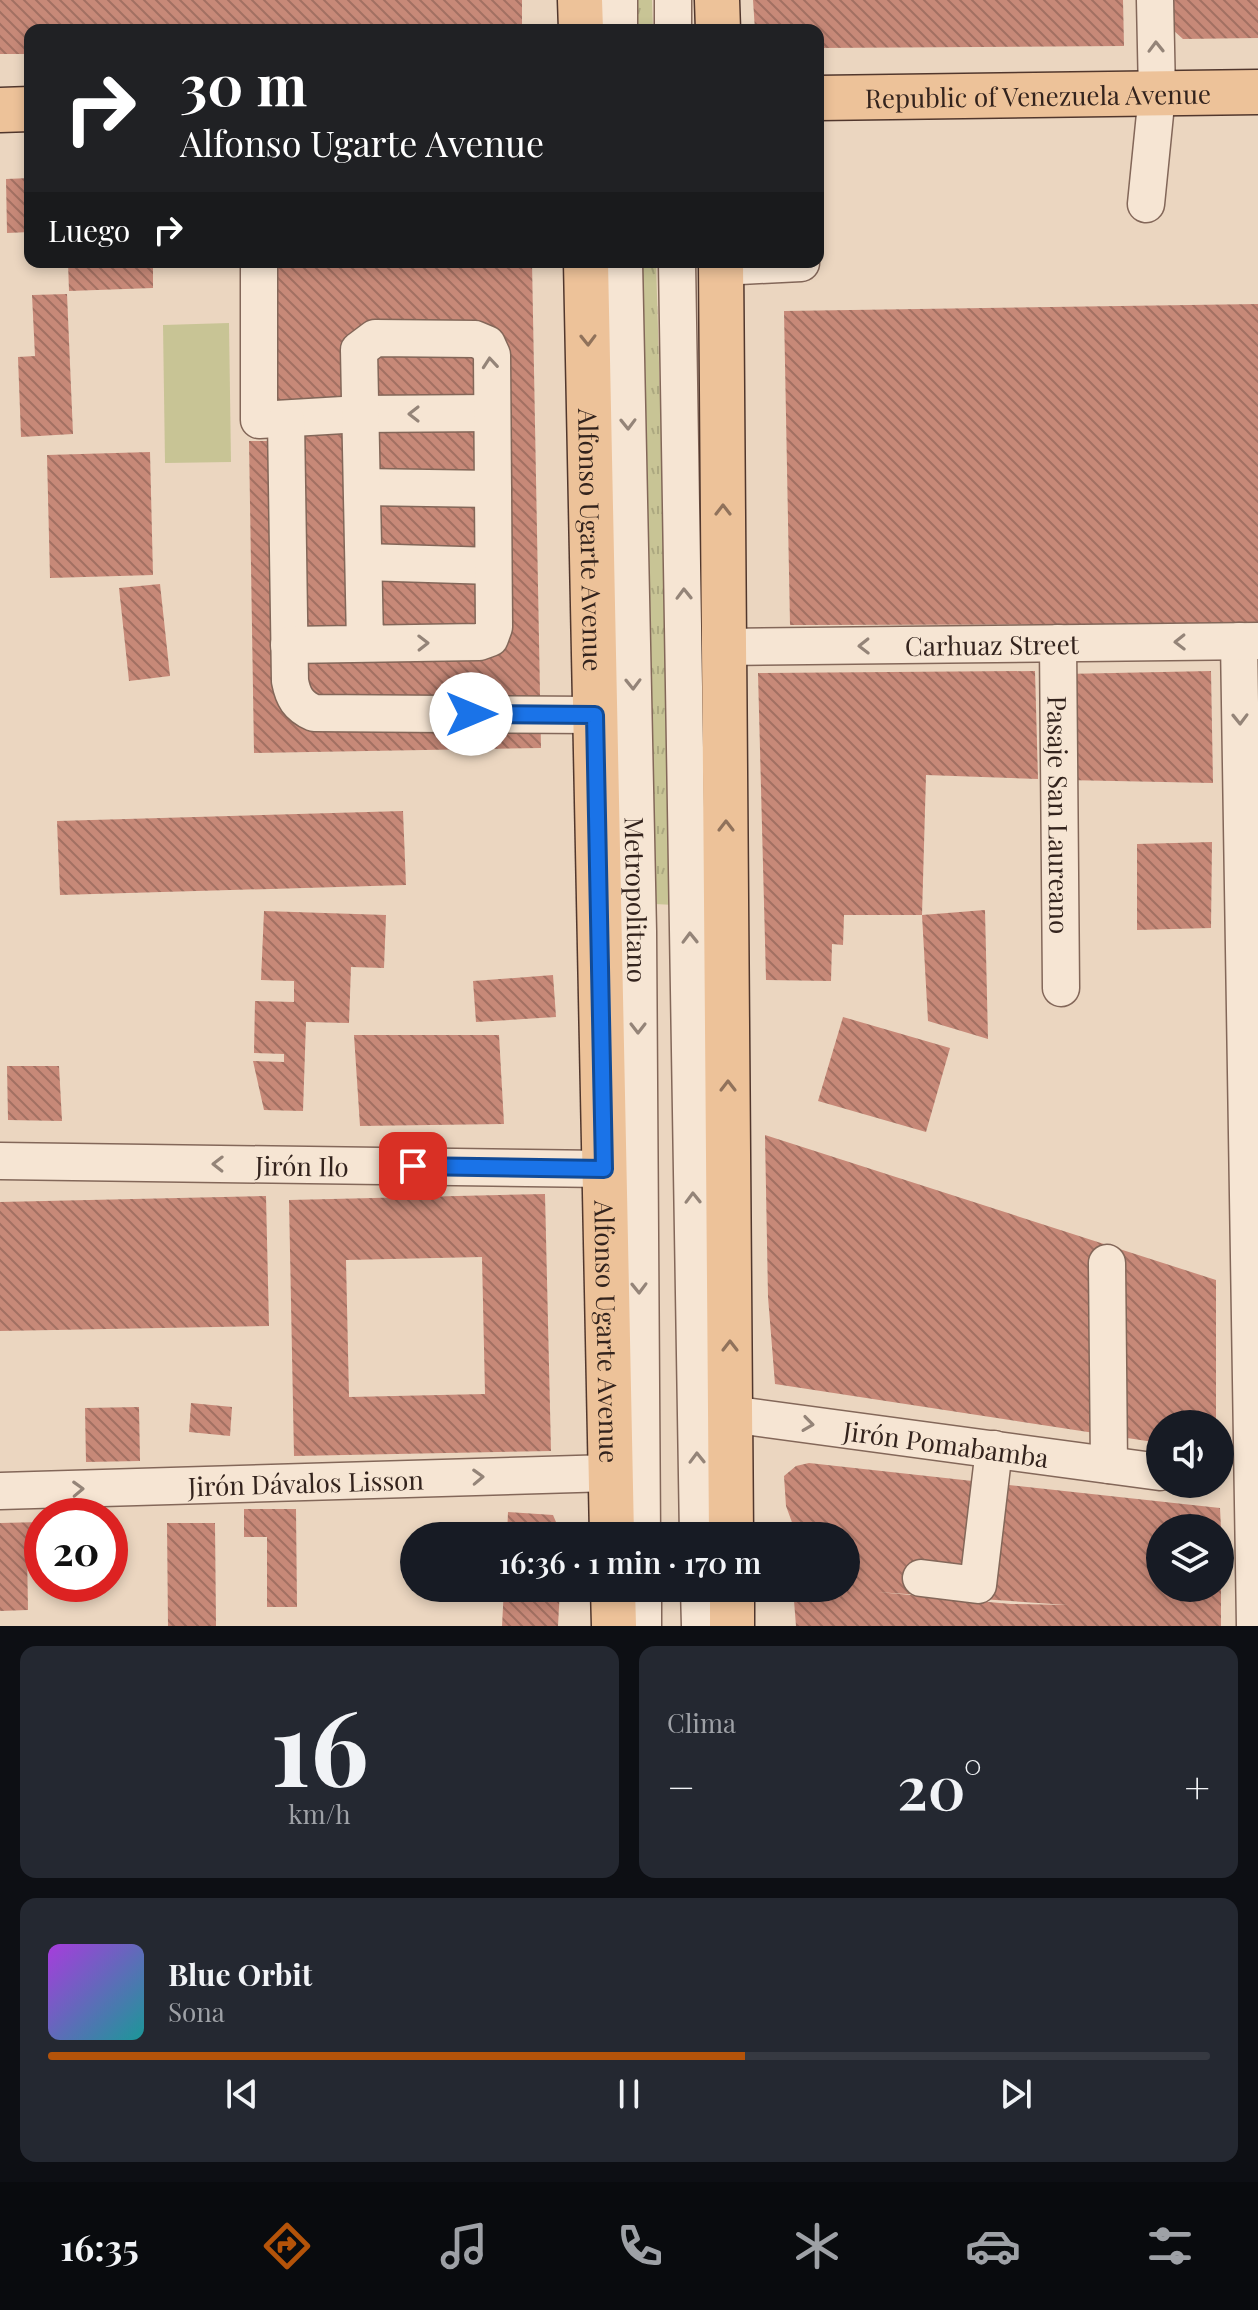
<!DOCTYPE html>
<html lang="es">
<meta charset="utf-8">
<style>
:root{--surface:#171b24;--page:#242831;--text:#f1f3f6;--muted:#9ea1a6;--line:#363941;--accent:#b45309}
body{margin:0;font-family:"Playfair Display",serif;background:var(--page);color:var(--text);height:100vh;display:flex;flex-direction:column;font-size:30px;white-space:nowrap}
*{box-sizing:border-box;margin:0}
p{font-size:26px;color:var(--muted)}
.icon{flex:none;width:44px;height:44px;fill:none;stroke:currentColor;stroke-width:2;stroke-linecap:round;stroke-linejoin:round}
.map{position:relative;height:1626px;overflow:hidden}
.drawer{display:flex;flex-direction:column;gap:20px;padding:20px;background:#0d0f14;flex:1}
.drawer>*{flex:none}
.top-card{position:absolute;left:24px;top:24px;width:800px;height:244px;border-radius:16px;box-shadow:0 4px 12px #0003;background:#202124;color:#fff;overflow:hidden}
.controls{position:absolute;left:1146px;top:1410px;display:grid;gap:16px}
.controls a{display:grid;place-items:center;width:88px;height:88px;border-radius:50%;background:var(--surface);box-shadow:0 4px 12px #0003;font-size:40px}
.speed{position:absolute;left:24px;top:1498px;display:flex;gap:16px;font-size:40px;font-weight:700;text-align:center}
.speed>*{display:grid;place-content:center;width:104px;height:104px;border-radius:50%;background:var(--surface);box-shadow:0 4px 12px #0003;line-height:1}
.speed .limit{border:12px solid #d22;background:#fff;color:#111}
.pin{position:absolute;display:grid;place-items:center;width:68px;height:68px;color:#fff;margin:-34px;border-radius:16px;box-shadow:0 4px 12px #0006}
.me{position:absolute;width:88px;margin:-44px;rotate:90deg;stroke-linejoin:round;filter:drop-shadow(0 0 6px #0008)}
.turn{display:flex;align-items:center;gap:28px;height:168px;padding:0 24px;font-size:36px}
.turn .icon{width:104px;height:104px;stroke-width:2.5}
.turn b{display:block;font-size:56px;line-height:68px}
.then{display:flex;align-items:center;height:76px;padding:0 24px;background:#0003;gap:16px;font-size:30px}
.big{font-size:60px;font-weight:600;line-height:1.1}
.drawer .tile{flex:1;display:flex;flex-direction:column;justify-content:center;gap:12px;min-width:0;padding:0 28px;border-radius:16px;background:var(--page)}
.drawer .dial{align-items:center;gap:0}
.dial b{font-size:104px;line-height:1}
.song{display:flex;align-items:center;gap:24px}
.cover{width:96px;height:96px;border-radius:12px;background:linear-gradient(135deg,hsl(280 70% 55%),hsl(180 70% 35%))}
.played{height:8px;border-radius:4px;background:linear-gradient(90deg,var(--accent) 60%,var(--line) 60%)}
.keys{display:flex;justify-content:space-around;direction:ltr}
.heat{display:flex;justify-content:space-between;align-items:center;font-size:44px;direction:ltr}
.drawer .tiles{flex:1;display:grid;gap:20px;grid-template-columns:1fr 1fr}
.tile:last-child{grid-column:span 2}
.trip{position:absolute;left:400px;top:1522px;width:460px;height:80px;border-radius:40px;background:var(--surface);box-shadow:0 4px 12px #0003;font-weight:600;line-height:80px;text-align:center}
.tabs{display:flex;height:128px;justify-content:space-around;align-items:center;background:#090b0e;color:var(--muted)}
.tabs .icon{width:56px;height:56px}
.tabs .selected{color:var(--accent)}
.tabs b{font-size:36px;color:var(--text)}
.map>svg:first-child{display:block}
</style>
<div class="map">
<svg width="1258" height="1626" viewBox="0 0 1258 1626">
<defs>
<pattern id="grass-tufts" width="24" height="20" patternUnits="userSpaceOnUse" patternTransform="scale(2)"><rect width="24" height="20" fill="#c8c495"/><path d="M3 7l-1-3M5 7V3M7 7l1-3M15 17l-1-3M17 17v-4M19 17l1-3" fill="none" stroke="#aca880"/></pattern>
<pattern id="building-back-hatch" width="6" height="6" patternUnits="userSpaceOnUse" patternTransform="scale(2)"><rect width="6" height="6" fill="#c78978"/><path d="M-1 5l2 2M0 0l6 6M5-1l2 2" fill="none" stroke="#a27062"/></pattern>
</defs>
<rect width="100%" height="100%" fill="#ebd6c0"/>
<path fill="url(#grass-tufts)" d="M632,0H652L653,29L632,30Z
M634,262H656L675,905L654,904Z"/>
<path fill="#c8c495" d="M229,323L231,462L165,463L163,325Z"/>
<path fill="url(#building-back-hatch)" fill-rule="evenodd" d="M0,0H522V30H30V54H0Z
M753,0H1123L1124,46L818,48V30H755Z
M1168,0H1258V38L1183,39L1173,30Z
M30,178V232L7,233L6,179Z
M68,262H153V288L69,291Z
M268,262H532L541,748L254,753L249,441H272Z
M67,294L73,434L21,437L18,357L35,356L32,295Z
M1258,304V624L790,625L784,311Z
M150,452L153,575L50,578L47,455Z
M160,584L170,676L129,681L119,588Z
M1035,671L1038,779L926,775L922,915H844L843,945L832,944L831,981L766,980L758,673Z
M1211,671L1213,783L1065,780L1064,674Z
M403,811L406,885L60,895L57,821Z
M1212,842L1211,928L1137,930V844Z
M985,910L988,1039L928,1021L922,915Z
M264,911L386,915L384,968L351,967L349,1023L306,1022L303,1111L264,1110L253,1061L284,1062V1054L254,1053L255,1001L294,1002V981L261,980Z
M553,975L556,1017L476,1022L473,981Z
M843,1017L950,1048L926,1132L818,1101Z
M354,1035H499L504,1124L360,1126Z
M7,1066H59L62,1121L8,1120Z
M765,1135L1216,1280V1424H1160V1443L775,1384L768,1297Z
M545,1194L551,1451L294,1456L289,1200ZM482,1257L485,1394L349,1397L346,1260Z
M266,1196L269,1326L0,1331V1202Z
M191,1403L232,1407L230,1436L189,1432Z
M139,1407L140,1461L86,1462L85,1408Z
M809,1463L1220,1508L1221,1528H1160V1588H1221V1626H796L793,1588H846V1536H797L786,1506L784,1476L796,1466ZM877,1592L1068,1605L1011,1604Z
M244,1509H296L297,1607H267V1537H244Z
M508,1512L553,1515L562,1536H507Z
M42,1522V1549L27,1550L28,1610L0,1611V1523Z
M167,1523H215L216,1626H168Z
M504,1588H560L558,1626H502Z"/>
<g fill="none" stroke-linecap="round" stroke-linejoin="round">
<g stroke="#836759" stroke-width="39">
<g id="minor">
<path d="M619,0V30"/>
<path d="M673,0V30"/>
<path d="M1146,204L1157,94L1155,0"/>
<path d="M259,262V420L360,414L492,413"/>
<path id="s1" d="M624,262L638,931L642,1536"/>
<path d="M677,262L698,1536"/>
<path d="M721,267L801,263"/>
<path d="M286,420L290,681C293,697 298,706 314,713L595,715"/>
<path d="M362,487L493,489"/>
<path d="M364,562L493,566"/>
<path d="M1239,641L1255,1626"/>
<path id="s2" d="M1058,643L1061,988"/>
<path d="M289,645L479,642L490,638L494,627L492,355L487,344L475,339L375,338L359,350L365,644"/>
<path id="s3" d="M724,647L1258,641"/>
<path id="s4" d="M0,1161L604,1169"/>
<path d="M1107,1263L1109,1465"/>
<path id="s5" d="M730,1414L1160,1472"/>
<path id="s6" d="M0,1491L611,1473"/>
<path d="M921,1578L978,1585L994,1449"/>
<path d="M643,1588V1626"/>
<path d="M699,1588L700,1626"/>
</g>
</g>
<g stroke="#51372d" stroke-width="47">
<g id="major">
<path d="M580,0L581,30"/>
<path d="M717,0L718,30"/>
<path id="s7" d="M818,98L1258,92"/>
<path d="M0,110L30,109"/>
<path id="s8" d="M586,262L612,1536"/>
<path d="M721,262L731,1536"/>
<path d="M613,1588L614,1626"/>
<path d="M732,1588V1626"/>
</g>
</g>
<use href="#minor" stroke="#f6e5d3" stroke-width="36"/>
<use href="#major" stroke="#edc299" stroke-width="44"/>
</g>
<defs><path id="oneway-chevron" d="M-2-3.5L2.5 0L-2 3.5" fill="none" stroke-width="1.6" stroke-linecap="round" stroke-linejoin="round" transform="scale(2)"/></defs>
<g stroke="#948478">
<use href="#oneway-chevron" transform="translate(1156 47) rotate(-91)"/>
<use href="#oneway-chevron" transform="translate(490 363) rotate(-95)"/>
<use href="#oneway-chevron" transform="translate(414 414) rotate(180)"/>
<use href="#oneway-chevron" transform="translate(628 424) rotate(89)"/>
<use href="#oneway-chevron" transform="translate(684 594) rotate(-91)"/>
<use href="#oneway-chevron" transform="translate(1180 642) rotate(179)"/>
<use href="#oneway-chevron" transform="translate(423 643) rotate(-1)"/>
<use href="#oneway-chevron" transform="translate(864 646) rotate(179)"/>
<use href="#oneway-chevron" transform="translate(633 684) rotate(89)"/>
<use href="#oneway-chevron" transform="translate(1240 719) rotate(89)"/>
<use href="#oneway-chevron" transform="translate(690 938) rotate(-91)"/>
<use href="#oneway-chevron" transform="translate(638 1028) rotate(90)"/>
<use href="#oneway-chevron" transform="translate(218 1164) rotate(-179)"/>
<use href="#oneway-chevron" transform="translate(693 1198) rotate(-91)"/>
<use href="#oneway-chevron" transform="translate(639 1288) rotate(89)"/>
<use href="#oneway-chevron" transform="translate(808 1424) rotate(8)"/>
<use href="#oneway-chevron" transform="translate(697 1458) rotate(-91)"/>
<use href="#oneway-chevron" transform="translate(478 1477) rotate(-2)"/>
<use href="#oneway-chevron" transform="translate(78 1489) rotate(-2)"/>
</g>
<g stroke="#90725b">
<use href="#oneway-chevron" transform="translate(588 340) rotate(89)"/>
<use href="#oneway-chevron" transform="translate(723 510) rotate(-90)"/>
<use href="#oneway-chevron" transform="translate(726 826) rotate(-90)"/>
<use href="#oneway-chevron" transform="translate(728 1086) rotate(-90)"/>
<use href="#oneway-chevron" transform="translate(730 1346) rotate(-90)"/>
</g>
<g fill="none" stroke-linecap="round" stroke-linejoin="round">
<g stroke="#114b97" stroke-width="20">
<path id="route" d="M413,1166L604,1169L595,715L471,714"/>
</g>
<use href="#route" stroke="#1a73e8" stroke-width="14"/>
</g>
<g text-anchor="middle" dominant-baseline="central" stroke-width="8" stroke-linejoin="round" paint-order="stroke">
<g font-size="26" fill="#33231d" stroke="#f3e2cf">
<text stroke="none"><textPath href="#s7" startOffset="220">Republic of Venezuela Avenue</textPath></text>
<text stroke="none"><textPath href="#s8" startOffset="278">Alfonso Ugarte Avenue</textPath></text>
<text stroke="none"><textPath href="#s3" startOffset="268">Carhuaz Street</textPath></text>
<text stroke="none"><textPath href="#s2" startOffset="172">Pasaje San Laureano</textPath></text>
<text stroke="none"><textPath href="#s1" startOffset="638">Metropolitano</textPath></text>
<text stroke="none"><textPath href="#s4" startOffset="302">Jirón Ilo</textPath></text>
<text stroke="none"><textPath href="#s8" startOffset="1070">Alfonso Ugarte Avenue</textPath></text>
<text stroke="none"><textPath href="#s5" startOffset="218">Jirón Pomabamba</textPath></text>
<text stroke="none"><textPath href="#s6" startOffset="306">Jirón Dávalos Lisson</textPath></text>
</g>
</g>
</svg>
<div class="controls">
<a><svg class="icon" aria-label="sound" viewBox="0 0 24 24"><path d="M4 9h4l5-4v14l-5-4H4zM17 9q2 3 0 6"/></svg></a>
<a><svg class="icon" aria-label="layers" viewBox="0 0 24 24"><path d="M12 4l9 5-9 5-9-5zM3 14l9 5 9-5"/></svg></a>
</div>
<div class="speed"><div class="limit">20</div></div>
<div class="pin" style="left:413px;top:1166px;background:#d93025"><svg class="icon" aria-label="arrive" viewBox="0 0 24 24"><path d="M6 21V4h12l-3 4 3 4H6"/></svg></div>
<svg class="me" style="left:471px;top:714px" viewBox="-20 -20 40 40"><circle r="19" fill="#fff"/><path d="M0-13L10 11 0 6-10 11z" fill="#1a73e8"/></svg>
<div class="trip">16:36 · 1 min · 170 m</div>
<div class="top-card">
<div class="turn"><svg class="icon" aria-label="right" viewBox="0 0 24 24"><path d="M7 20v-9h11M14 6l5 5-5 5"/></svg><div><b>30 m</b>Alfonso Ugarte Avenue</div></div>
<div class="then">Luego<svg class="icon" aria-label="right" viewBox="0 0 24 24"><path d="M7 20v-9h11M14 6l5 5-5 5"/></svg></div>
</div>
</div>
<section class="drawer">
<div class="tiles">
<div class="tile dial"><b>16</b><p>km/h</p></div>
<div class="tile"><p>Clima</p>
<div class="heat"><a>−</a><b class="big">20°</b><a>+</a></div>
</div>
<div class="tile">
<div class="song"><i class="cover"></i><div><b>Blue Orbit</b><p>Sona</p></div></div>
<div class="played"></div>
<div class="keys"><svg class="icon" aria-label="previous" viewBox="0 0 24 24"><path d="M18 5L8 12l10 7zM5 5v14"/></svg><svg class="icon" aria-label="pause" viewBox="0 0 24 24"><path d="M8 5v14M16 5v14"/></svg><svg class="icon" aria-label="next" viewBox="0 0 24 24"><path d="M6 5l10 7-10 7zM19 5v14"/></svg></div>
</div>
</div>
</section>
<nav class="tabs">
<b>16:35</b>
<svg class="icon selected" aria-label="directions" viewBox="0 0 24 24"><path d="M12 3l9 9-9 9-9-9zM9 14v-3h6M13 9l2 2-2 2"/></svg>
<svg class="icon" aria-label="music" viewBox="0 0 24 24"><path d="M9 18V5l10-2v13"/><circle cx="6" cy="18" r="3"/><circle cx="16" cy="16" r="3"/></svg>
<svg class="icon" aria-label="phone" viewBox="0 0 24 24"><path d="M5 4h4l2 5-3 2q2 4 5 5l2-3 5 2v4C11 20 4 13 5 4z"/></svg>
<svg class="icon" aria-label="climate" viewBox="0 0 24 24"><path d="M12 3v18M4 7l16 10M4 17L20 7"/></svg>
<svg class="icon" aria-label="car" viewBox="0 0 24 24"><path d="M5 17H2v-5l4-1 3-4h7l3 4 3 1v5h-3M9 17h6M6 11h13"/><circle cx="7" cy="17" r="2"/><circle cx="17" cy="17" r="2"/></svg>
<svg class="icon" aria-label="filters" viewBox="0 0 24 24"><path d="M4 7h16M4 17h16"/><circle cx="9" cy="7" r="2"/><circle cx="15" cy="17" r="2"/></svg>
</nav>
